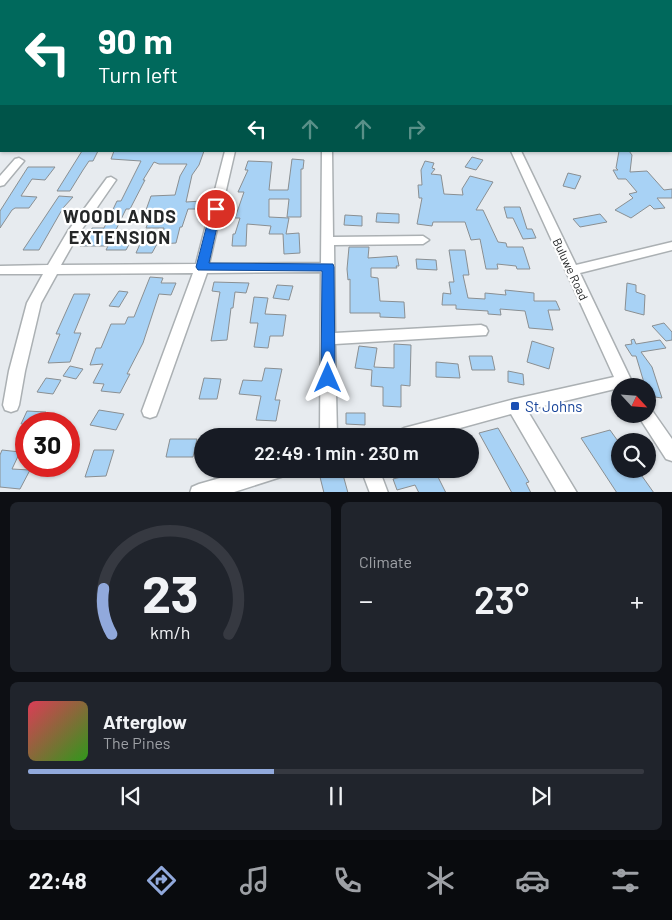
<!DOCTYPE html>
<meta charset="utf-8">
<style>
:root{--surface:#171b24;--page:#20242c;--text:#f1f3f6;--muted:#9ea1a6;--line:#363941;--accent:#91a9dc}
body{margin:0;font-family:Barlow,sans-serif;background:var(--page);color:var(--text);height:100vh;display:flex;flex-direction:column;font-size:19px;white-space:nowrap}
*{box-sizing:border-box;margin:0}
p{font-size:16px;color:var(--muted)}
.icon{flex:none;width:28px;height:28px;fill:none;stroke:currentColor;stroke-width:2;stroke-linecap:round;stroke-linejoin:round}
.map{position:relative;height:492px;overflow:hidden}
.side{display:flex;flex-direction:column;gap:10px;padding:10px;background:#0d0f14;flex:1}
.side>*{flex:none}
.banner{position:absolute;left:0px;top:0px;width:672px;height:152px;box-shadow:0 1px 4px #0004;background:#00695c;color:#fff;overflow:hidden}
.needle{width:32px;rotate:116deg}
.fabs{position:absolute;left:611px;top:378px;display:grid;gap:10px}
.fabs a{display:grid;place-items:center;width:45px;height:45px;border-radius:50%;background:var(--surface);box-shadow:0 1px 4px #0004;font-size:25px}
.speed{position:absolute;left:15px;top:412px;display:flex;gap:10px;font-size:25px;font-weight:700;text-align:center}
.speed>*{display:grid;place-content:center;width:65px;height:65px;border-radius:50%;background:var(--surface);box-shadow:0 1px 4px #0004;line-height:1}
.speed .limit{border:8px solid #d22;background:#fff;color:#111}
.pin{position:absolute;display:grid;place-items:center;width:42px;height:42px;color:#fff;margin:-21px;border:2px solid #fff;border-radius:50%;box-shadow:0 1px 5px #0007}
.me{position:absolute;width:55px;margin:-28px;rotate:0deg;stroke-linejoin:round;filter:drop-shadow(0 0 4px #0008)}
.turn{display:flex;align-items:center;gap:18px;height:105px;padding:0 15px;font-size:22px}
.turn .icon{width:65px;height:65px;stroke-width:2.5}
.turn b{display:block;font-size:35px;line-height:42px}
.lanes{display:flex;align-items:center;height:48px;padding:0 15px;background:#0003;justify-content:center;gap:25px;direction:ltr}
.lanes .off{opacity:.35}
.big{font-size:38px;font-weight:600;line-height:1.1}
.side .card{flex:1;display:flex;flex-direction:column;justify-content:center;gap:8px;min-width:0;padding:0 18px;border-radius:8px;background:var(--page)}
.side .dial{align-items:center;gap:0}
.dial svg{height:130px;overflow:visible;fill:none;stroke:var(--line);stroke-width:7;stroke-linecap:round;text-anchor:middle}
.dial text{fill:var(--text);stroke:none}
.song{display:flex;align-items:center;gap:15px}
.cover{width:60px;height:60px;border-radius:8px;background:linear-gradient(135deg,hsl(350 70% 55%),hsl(110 70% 35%))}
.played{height:5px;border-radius:2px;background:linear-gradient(90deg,var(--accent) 40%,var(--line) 40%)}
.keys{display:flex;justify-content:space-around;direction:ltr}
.heat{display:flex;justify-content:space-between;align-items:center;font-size:28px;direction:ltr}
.side .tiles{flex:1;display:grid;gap:10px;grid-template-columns:1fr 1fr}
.card:last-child{grid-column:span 2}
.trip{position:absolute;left:194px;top:428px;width:285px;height:50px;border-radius:25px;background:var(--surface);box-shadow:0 1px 4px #0004;font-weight:600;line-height:50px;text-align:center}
.tab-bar{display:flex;height:80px;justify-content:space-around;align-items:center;background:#090b0e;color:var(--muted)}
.tab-bar .icon{width:35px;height:35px}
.tab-bar .selected{color:var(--accent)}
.tab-bar b{font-size:22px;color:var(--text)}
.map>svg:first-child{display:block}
</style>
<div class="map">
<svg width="672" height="493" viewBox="0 0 672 493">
<rect width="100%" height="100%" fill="#e7ebef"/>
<path fill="#a8d2f5" stroke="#8a8f92" d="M82,151H98L93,161H89L83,170L70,191H57Z
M114,151H204L199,165L192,175L186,202L202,201L200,209H188L182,227H180L176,243L160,244L164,228H146L153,210H146L151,196L175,195L180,176L187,164H159L154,162L143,180H145L130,209H126L112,238L132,239L126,250H106L108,246H80L86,233H90L92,228H104L117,201H121L141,161L111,159Z
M619,151H629L632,155L630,172L647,171L664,190L672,189V198H657L665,208L654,209L650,205L631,218L615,210L633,198L629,194L637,192L626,179H618L613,170H618L616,168Z
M472,157L483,160L476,170L465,167Z
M292,159L304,160L303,169H301V217H287L289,199H269V217L289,218L286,234L299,233L300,253L284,254L283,234H269L271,226L247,224L246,246H232L233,234H235L240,218H235L244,192H238L248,170H245L248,161L272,162L269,190H288Z
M425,161L434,163L432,168L435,169L431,174L441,175L444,194L463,195L462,189L470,176L493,182L476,210H483L498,242L506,243L507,247H523L530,269H517L516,266L497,264L498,269H486L480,239L471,240L465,222H433L432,226L417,224L422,198H419L418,185H422L421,170Z
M28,167H55L45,180L32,179L21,196L37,197L29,208H15L12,210L0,228V211Z
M568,173L581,176L575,189L563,186Z
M59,196L73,197L63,208L39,250H23Z
M504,207H520L527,229H532L536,238L523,239L513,218H507Z
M377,213L399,214V223L376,222Z
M600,214L607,222L580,227L573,219Z
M345,215L362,216V226L344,225Z
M140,244H157L152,253H136Z
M349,247H369L368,258L397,256L399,266H396L397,268H371V277L378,278L380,301L404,302L405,318L380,317V313H350V279L348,280L347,269Z
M449,250H465L469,275H463L468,298L485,299V293L506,295L505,290L534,293V301H556L560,310H548L553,330L529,328L525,311L500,309L501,315L488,314V311L456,309V305H442L443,293L451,294L449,282H454Z
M416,259L436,260L437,270L417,269Z
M150,277L163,278L161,283H176L171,295L159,294L143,343L127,374H130L120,393L101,391L104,384L93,383L103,364L90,365L96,348H101L111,324H125L128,317H134Z
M214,282L249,283L246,293L235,292L233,308H231L227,340L211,341L220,292L212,291Z
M627,283L636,285V292L645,295L644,315L625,310Z
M277,285L293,286L289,300L273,298Z
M119,291L128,292L119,307L109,306Z
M74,294H90L74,333H81L70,362L48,363L60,334H56Z
M254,297L268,298L265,314L286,315L283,336H270L268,348L254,347L258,323H250Z
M664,323L672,332V340L666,341L652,326Z
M634,339L636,344L660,340L666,348L641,352L652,367L662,398L648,396V386H645L636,356H632L625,345L632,344L631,340Z
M532,341L554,348L549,369L527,362Z
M394,344L411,345L410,386L401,385V407L383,406V387L371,386L372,370L355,368L359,346L377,348L374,367L394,368Z
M469,356H492L495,370H472Z
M436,362L458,364L460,378L436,377Z
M70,366L83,369L76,379L63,376Z
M265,368L282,369L275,400H280L276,421L256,420L261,396L239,394L243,380L262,381Z
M508,371L523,374L524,385L508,382Z
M46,378L61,380L53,394L37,392Z
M204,378L221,379L217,399H199Z
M99,410L124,414L116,430L90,425Z
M27,411L46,412L41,424H21Z
M346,413H365V425L346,424Z
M498,428L529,482L526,483L531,493H512L479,433Z
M610,430L620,444V469H637L654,493H617L581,438Z
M170,439H197L193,457H166Z
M2,450L20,452L12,469L30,470L20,489L0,487V455Z
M94,450H114L106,476L85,477Z
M411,469H434L446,493H419L415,485L397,490L393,479L413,474Z
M342,471L348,493H324L320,477Z"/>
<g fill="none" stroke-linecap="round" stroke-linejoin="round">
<g stroke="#abb0b3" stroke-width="3">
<path id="minor" d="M190,0H196V1H190Z
M254,0H260V1H254Z
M342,0H348V1H342Z
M440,0H447V1H441Z
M671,5H672V9H671Z
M0,7H1V11H0Z
M671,14H672V19H671Z
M0,76L1,77V82H0Z
M0,122H1V128H0Z
M671,141H672V147H671Z
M225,151H235L209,264L321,263L322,151H332L333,237L423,236L429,240L423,244L334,245L335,333L481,325L486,327L488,331L486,335L335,344L337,436H320L321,272L207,273L158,411L156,416L150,418L144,416L142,411L193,273L57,274L41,303L25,371L19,405L17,410L11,412L5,410L3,405L9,371L27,303L43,274H0V266L48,265L68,231L107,178L111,177L116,180L78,235L61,265L196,264Z
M511,151H521L576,265L672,242V250L580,273L634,386H620V390L619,388L527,410L577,493H557L511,414L431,436H395L398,431L404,428L515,399L614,377Z
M19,158L24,161L4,185L0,186V176L15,159Z
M648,408L651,409L672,439V461L666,459L637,414H648Z
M252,469H290L287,475L231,493H190L192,487L199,484Z
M361,469H379L388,493H370Z"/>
</g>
<use href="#minor" fill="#fff" fill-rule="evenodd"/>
</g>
<path fill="#1a73e8" stroke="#114b97" d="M216,206L221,209L209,263L333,264L334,267L335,378L333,382L328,384L323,382L321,378L322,271L198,270L196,267L211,209Z"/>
<rect fill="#1a4fb4" stroke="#fff" stroke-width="2" x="510" y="401" width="10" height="10" rx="2.5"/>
<g text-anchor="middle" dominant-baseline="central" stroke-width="4.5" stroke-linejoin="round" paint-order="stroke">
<g font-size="12" fill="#252728" stroke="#fff">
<text transform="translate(571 269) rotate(65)">Buluwe Road</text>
</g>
<g font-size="15" fill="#164399" stroke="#fff" text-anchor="start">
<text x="525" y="406">St Johns</text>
</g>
<g font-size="18" font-weight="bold" letter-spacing="1" fill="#252728" stroke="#fff">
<text x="120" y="216">WOODLANDS<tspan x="120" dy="21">EXTENSION</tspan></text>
</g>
</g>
</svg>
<div class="fabs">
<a><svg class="needle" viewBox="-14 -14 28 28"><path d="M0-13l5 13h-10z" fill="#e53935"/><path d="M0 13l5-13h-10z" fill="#9ea1a6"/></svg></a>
<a><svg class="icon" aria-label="search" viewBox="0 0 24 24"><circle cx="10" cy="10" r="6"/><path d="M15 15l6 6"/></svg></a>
</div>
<div class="speed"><div class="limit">30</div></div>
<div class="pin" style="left:216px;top:209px;background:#d93025"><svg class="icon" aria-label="arrive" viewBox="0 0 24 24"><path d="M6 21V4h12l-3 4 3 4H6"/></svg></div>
<svg class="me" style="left:328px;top:378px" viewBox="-20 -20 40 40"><path d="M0-17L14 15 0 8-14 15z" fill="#1a73e8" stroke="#fff" stroke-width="4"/></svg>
<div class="trip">22:49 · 1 min · 230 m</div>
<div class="banner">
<div class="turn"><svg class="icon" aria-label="left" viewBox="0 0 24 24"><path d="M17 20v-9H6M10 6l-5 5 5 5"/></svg><div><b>90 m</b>Turn left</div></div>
<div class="lanes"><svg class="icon" aria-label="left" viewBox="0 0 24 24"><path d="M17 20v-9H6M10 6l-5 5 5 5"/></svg><svg class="icon off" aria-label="ahead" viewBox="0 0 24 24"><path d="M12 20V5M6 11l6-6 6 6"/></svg><svg class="icon off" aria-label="ahead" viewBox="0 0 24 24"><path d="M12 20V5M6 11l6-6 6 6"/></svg><svg class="icon off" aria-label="right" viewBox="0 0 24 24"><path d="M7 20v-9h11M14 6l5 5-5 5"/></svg></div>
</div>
</div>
<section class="side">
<div class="tiles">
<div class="card dial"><svg viewBox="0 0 100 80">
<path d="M14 69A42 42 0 1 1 86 69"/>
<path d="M14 69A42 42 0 0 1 9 41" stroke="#91a9dc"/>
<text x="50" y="56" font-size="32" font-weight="700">23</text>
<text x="50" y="72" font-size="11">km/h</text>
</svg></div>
<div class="card"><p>Climate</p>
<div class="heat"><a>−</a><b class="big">23°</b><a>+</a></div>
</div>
<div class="card">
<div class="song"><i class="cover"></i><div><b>Afterglow</b><p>The Pines</p></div></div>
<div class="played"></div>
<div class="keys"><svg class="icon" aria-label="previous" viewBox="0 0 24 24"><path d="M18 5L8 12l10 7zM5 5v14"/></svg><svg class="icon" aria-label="pause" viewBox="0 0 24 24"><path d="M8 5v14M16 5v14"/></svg><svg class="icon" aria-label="next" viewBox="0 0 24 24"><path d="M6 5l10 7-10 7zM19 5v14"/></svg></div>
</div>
</div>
</section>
<nav class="tab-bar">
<b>22:48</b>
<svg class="icon selected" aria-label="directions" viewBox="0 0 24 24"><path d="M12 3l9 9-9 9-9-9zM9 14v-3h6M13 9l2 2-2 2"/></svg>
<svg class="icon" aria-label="music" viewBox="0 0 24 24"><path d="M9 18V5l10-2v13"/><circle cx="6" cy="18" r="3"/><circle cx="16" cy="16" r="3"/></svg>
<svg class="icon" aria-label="phone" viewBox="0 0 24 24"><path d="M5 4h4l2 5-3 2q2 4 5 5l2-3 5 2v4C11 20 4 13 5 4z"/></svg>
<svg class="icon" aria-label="climate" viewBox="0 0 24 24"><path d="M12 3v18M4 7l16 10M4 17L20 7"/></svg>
<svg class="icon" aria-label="car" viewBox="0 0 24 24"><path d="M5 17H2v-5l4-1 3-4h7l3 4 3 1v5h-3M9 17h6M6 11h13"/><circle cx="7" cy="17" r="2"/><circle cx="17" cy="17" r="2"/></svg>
<svg class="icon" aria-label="filters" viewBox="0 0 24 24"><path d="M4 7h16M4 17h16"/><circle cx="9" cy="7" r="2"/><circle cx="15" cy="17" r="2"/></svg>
</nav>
